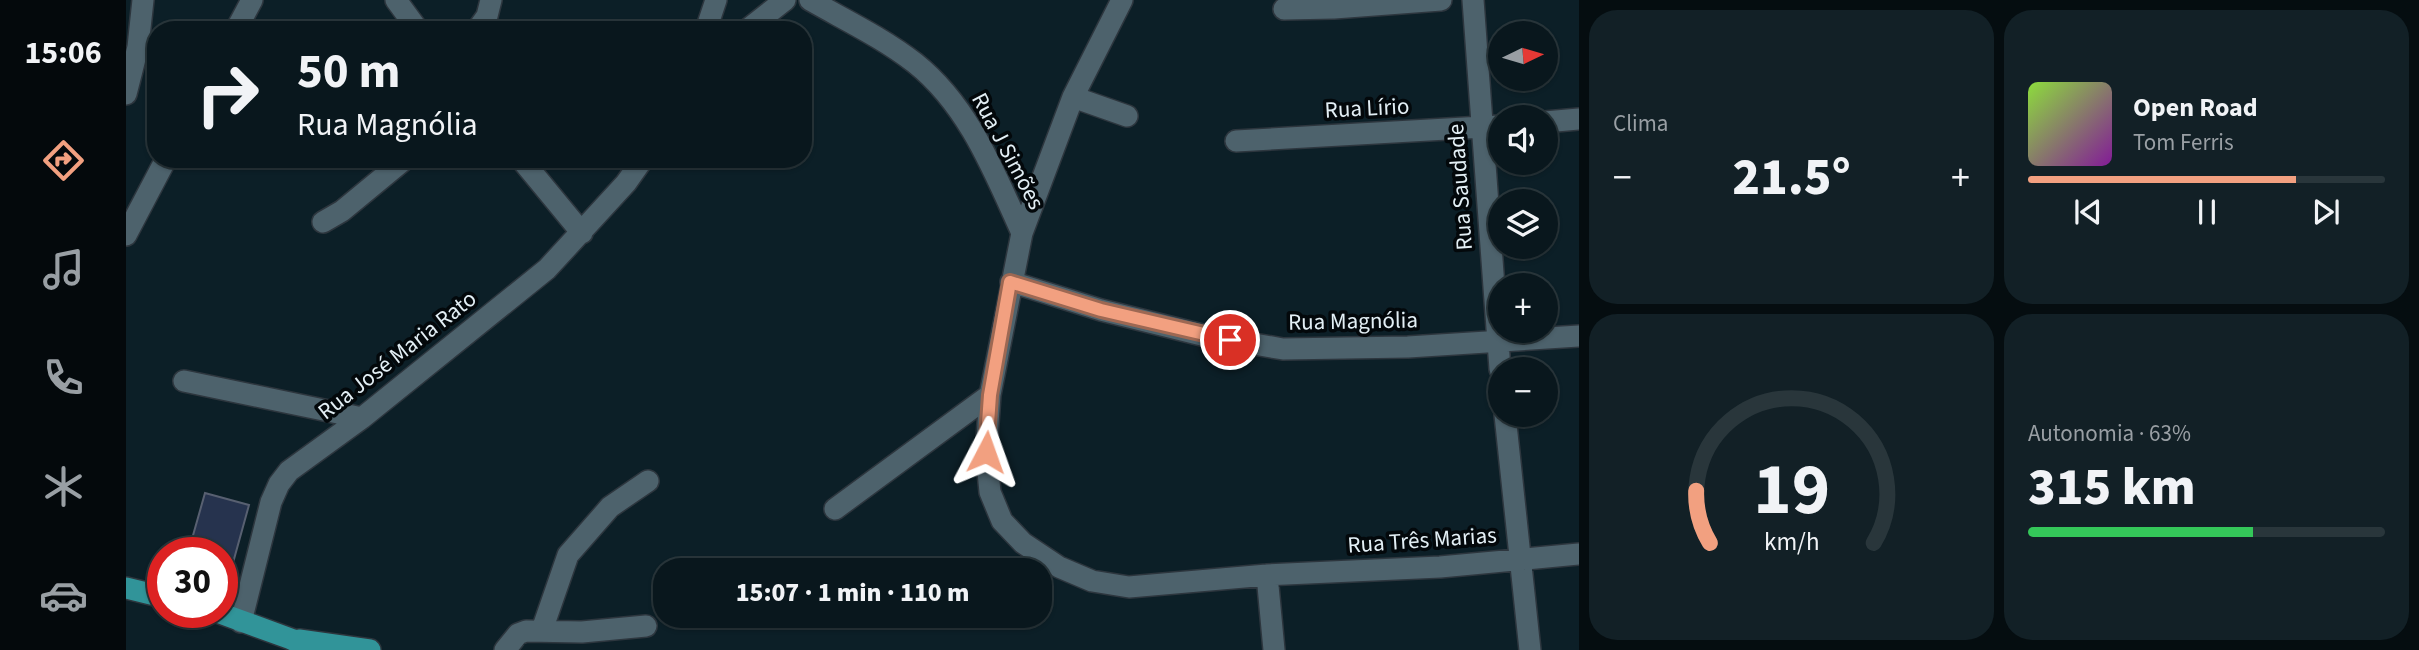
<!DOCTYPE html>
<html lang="pt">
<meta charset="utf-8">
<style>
:root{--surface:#09171d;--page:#122026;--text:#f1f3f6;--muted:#999fa4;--line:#29363b;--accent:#f2a080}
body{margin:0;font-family:"Source Sans 3",sans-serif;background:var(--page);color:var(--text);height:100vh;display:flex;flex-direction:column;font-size:26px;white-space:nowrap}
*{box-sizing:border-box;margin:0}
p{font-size:23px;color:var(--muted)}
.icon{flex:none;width:38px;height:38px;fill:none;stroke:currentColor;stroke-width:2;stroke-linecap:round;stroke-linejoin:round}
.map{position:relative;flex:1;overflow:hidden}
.side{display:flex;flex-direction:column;gap:10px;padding:10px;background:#050d10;width:840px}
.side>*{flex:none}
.top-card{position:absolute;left:21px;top:21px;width:665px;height:147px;border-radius:28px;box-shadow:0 2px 5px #0004,0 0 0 2px var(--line);background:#09171d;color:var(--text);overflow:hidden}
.needle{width:46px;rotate:85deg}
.buttons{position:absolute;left:1362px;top:21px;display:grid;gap:14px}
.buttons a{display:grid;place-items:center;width:70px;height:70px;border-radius:50%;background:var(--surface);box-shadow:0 2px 5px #0004,0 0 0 2px var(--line);font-size:35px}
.speed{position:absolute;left:21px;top:537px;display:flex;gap:14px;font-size:35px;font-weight:700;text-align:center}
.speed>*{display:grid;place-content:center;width:91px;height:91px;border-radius:50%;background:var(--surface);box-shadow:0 2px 5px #0004,0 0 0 2px var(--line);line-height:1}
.speed .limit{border:10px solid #d22;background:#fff;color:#111}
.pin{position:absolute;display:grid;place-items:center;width:60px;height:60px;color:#fff;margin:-30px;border:4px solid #fff;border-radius:50%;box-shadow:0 2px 7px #0007}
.me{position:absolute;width:77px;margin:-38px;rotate:4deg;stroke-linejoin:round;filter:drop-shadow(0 0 5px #0008)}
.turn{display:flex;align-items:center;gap:24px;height:147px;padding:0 35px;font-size:32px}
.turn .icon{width:91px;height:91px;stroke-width:2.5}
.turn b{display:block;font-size:49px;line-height:60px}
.big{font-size:52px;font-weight:800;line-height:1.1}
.side .card{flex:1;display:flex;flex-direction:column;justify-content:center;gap:10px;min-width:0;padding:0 24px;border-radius:28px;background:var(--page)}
.side .dial{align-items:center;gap:0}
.dial svg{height:182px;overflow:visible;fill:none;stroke:var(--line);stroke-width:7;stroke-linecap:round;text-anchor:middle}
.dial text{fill:var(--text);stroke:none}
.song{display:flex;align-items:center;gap:21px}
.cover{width:84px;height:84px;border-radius:10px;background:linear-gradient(135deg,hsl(90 70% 55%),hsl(290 70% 35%))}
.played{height:7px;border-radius:4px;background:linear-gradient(90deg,var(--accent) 75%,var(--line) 75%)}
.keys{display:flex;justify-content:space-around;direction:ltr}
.heat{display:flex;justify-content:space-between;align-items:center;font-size:38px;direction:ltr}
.charge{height:10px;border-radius:5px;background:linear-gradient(90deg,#34c759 63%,var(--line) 0)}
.side .tiles{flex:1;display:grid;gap:10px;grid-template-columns:repeat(2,1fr)}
.trip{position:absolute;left:527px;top:558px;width:399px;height:70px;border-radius:28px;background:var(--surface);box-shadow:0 2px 5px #0004,0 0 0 2px var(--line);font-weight:800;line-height:70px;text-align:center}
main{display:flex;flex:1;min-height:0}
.dock{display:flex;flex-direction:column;width:126px;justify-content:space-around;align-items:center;background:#04090c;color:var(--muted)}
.dock .icon{width:49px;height:49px}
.dock .active{color:var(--accent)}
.dock b{font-size:32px;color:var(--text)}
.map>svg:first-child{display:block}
</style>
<main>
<nav class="dock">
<b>15:06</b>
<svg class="icon active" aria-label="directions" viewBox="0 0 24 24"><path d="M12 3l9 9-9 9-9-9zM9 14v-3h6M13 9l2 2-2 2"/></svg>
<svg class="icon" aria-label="music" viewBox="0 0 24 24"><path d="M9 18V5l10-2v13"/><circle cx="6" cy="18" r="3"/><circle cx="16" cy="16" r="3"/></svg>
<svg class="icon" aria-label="phone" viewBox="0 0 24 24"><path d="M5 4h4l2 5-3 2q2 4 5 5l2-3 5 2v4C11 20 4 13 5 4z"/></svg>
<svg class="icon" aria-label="climate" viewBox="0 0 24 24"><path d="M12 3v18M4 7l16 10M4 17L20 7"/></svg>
<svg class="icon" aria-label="car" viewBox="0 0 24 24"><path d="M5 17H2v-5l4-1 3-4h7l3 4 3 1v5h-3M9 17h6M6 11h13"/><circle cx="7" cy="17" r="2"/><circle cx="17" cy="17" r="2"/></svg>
</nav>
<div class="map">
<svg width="1453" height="650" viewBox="0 0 1453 650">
<rect width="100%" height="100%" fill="#0c1f27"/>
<path fill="#26334e" stroke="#586071" stroke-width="2" d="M79,493L123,505L100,588L96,587V553H62Z"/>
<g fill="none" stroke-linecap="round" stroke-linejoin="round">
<g stroke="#2d363e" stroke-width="24">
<path id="minor" d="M270,0L292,30
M684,0C719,20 757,38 789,63C843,106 868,172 896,233
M996,0L947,97L896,233L864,395L860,452L864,492L876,521L897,543L933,567L966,581L1003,587L1141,575L1314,567L1453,554
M1347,0L1374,369
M1158,9L1208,8L1315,0
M110,30L126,0
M351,30L361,16L365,0
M580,30L590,0
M621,30L659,0
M0,94L12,47L17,0
M947,97L1001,116
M1419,122L1453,119
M1110,141L1374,126
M395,159L456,233
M197,222L216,211L279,159
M0,235L40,159
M885,282L975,310L1076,335L1157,349L1282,347L1453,336
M58,381L236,418
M1379,415L1404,650
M709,509L864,395
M1141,575L1148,650
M115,622L145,502L153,484L163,471L236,418L421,269L500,183L517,159
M416,630L442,555L484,507L522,481
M379,650L392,634L400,631L456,632L520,626"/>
</g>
<g stroke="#2d363e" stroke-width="24">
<path id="major" d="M0,588L37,597
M91,612L165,639L188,650
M173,640L244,650"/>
</g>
<use href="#minor" stroke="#4d626c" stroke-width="21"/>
<use href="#major" stroke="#319499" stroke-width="21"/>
</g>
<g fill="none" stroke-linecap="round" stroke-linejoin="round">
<g stroke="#9d6853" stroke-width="18">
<path id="route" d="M860,452L864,395L884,282L975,310L1104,340"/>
</g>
<use href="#route" stroke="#f2a080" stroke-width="12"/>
</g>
<g text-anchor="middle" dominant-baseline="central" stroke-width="7" stroke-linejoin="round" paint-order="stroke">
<g font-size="23" fill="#e3eff5" stroke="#03080b">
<text transform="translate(1241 108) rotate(-3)">Rua Lírio</text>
<text transform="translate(882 151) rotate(62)">Rua J Simões</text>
<text transform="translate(1334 187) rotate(-94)">Rua Saudade</text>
<text transform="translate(1227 321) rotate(-1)">Rua Magnólia</text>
<text transform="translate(271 355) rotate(-38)">Rua José Maria Rato</text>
<text transform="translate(1296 540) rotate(-4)">Rua Três Marias</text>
</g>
</g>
</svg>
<div class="buttons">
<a><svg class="needle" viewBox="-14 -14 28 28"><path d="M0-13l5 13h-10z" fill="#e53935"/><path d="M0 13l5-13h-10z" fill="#999fa4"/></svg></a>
<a><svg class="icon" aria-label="sound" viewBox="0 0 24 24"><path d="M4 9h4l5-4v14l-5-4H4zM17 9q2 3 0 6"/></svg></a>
<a><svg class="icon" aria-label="layers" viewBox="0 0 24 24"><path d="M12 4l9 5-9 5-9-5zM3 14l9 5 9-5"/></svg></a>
<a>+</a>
<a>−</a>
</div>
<div class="speed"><div class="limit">30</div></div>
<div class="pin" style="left:1104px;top:340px;background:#d93025"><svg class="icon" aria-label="arrive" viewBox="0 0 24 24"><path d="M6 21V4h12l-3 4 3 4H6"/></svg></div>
<svg class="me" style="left:860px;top:452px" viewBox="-20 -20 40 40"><path d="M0-17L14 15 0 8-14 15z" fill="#f2a080" stroke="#fff" stroke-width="4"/></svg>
<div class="trip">15:07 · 1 min · 110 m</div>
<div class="top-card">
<div class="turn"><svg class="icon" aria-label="right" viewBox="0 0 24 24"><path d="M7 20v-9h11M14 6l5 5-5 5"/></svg><div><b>50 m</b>Rua Magnólia</div></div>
</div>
</div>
<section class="side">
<div class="tiles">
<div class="card"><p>Clima</p>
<div class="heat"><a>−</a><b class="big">21.5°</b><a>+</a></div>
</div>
<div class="card">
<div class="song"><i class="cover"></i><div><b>Open Road</b><p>Tom Ferris</p></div></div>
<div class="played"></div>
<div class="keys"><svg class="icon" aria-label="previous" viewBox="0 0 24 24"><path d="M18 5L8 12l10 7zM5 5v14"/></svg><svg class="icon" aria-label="pause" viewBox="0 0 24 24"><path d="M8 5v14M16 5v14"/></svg><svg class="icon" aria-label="next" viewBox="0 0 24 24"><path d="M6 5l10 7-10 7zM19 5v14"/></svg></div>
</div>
<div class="card dial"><svg viewBox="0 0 100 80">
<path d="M14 69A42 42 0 1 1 86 69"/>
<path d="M14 69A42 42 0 0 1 8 46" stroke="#f2a080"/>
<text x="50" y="56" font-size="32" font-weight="700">19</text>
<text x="50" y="72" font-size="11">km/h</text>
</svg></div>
<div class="card"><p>Autonomia · 63%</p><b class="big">315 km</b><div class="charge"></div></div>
</div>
</section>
</main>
